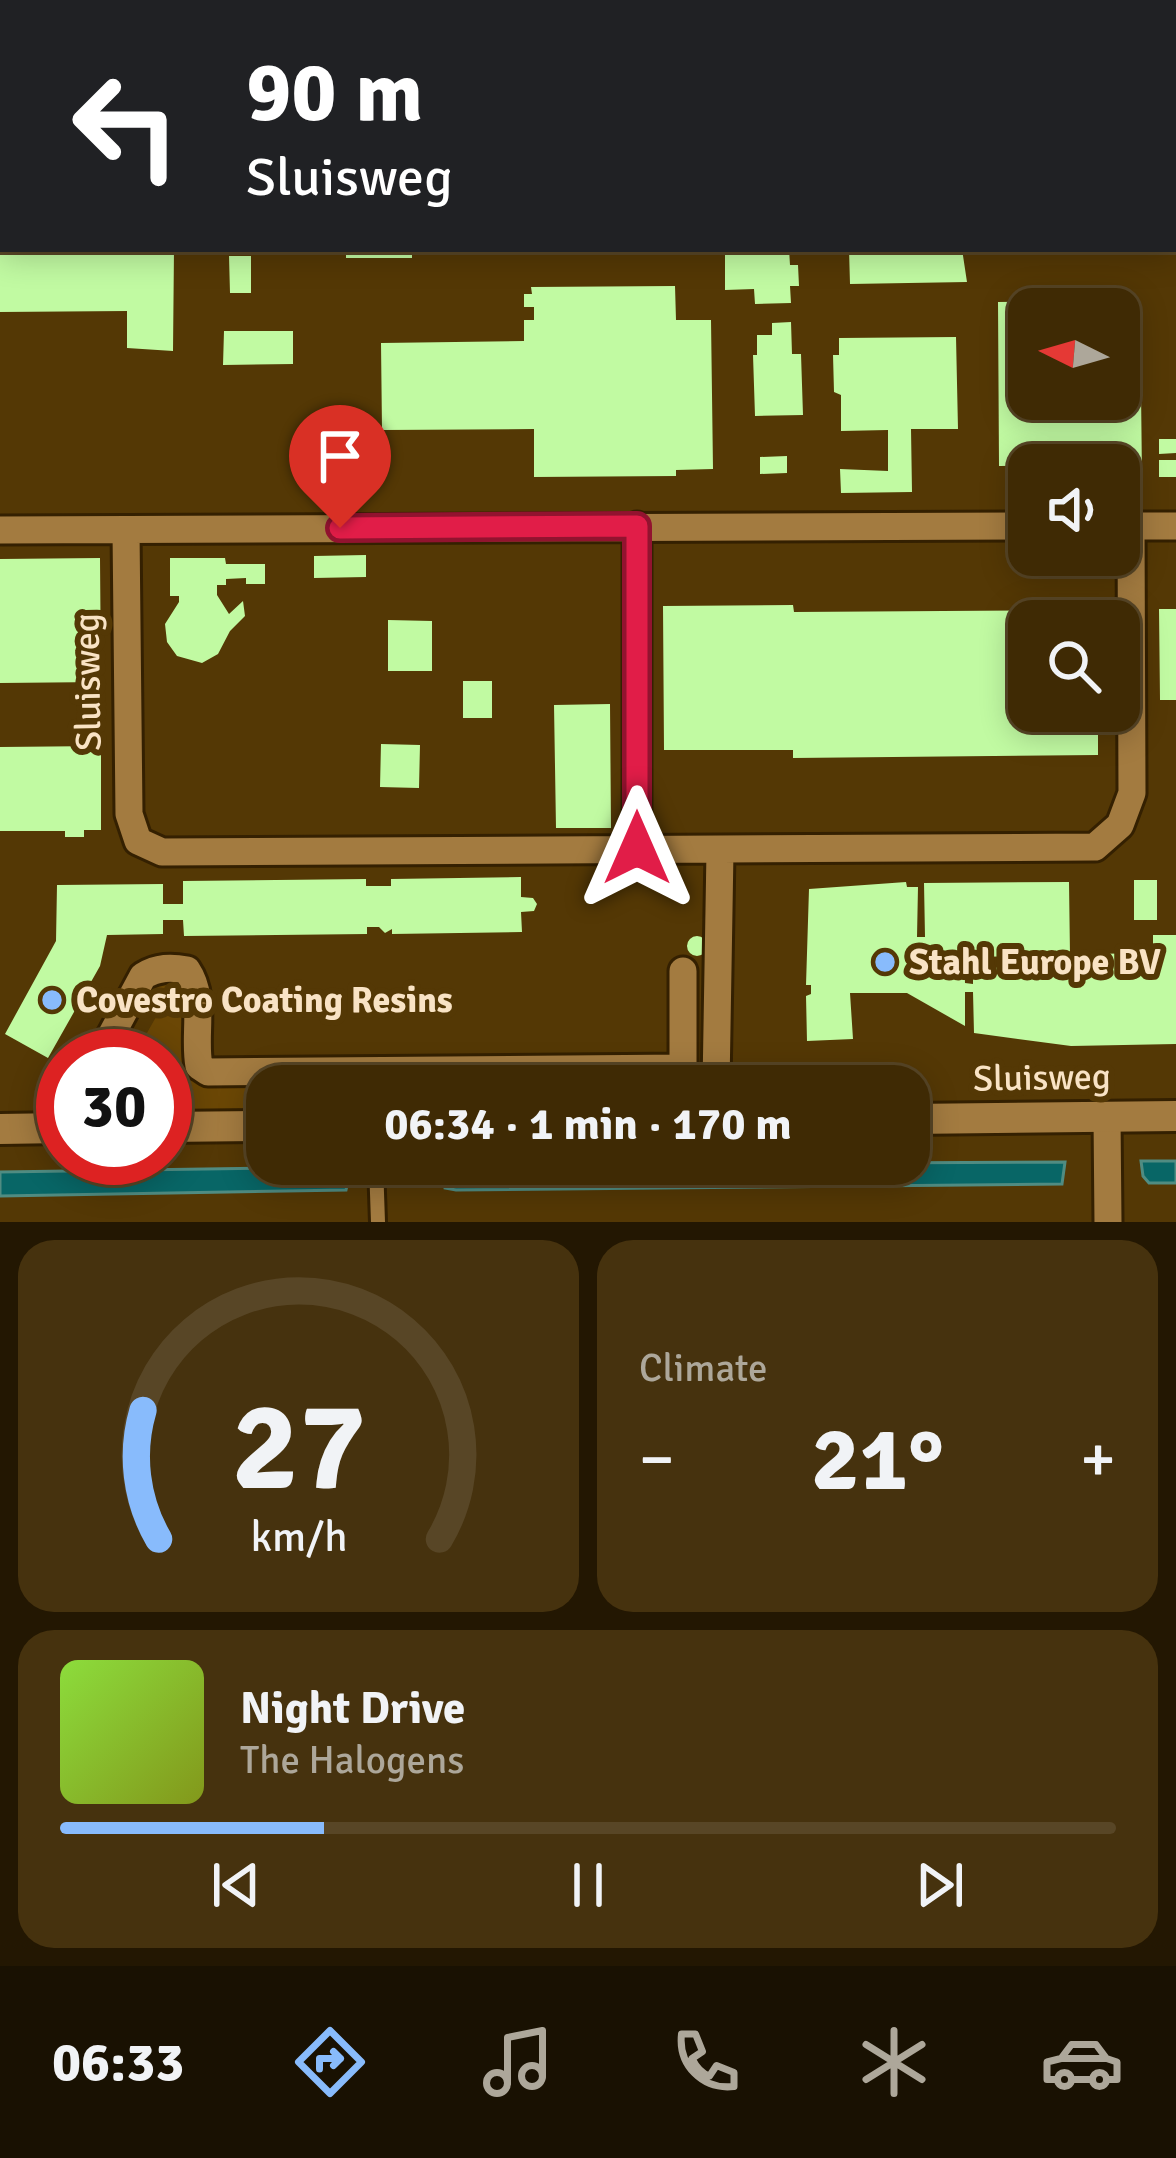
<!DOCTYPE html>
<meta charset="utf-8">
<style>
:root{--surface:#3f2a04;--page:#46320e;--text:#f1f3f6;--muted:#ada79a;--line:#584626;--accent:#88bbfc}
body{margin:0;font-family:Signika,sans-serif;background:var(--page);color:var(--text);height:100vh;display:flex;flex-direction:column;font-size:45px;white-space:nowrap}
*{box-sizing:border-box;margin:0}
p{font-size:39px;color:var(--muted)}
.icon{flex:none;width:66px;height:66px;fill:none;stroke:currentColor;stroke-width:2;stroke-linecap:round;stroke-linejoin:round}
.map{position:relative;height:1222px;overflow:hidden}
.sheet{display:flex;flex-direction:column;gap:18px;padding:18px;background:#231702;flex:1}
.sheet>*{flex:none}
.banner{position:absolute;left:0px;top:0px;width:1176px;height:252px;box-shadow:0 6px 30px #0003,0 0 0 3px var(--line);background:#202124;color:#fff;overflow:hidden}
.needle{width:78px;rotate:275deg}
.controls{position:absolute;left:1008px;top:288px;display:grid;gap:24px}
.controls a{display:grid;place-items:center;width:132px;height:132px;border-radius:24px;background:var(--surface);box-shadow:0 6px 30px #0003,0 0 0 3px var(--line);font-size:60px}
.speed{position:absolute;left:36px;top:1029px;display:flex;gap:24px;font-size:60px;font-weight:700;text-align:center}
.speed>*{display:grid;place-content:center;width:156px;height:156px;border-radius:50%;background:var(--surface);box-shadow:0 6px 30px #0003,0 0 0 3px var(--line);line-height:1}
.speed .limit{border:18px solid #d22;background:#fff;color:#111}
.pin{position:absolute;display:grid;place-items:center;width:102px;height:102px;color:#fff;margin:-123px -51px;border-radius:50% 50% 50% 0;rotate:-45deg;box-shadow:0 0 12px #0007}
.pin .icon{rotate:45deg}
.me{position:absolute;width:132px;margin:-66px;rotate:0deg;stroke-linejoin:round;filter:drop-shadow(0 0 9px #0008)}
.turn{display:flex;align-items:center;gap:42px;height:252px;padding:0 48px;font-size:54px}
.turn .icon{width:156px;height:156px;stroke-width:2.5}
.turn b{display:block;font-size:84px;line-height:102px}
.big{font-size:90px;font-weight:700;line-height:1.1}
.sheet .tile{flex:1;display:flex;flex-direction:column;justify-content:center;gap:18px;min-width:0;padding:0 42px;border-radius:36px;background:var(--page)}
.sheet .dial{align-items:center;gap:0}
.dial svg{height:312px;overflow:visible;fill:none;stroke:var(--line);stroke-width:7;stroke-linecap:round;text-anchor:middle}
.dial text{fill:var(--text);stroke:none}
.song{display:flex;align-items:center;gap:36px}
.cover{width:144px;height:144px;border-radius:18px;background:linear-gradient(135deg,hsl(90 70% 55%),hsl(70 70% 35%))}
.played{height:12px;border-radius:6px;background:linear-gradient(90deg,var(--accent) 25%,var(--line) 25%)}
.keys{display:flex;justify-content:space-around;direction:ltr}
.heat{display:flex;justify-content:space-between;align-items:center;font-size:66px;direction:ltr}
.sheet .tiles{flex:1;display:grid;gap:18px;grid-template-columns:1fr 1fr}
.tile:last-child{grid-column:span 2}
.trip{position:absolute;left:246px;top:1065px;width:684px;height:120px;border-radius:36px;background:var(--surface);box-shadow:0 6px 30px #0003,0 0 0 3px var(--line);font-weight:700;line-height:120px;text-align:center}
.menu{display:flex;height:192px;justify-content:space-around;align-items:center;background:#191102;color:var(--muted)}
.menu .icon{width:84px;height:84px}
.menu .on{color:var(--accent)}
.menu b{font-size:54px;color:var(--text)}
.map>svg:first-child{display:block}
</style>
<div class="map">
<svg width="1176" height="1222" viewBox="0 0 1176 1222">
<rect width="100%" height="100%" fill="#543805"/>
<path fill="#6b4705" d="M175,979L187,988V1047L180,1067L185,1081L667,1080L672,1086H267V1111L165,1112V1056L142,1050V1056H134L165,1001L146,990L150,984Z"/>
<path fill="#086666" stroke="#508c82" stroke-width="3" d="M0,0H1176V153L1173,3H3L0,172Z
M1141,1161H1176V1183H1149L1143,1176Z
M1065,1162L1062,1184L456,1190L445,1188L443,1168L435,1165Z
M351,1167L346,1190L0,1196V1172Z"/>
<path fill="#c1faa2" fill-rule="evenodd" d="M0,249H174L173,351L127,348V311L0,312Z
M346,249H412V258H346Z
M725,249H789L790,265H798L799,286H790L791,303L755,304L754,289L725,290Z
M849,249H962L967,282L850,284Z
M229,256H251V293H230Z
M675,286L676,320H711L713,469L676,470V476L534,477V429L382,430L381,343L524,341V320H534V307H524V294H532L531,287Z
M1140,301L1142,478H1119V465L999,466L998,302ZM1029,309H1119V399H1029Z
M791,322L792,354H801L803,415L755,416L753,355H757V335H772V323Z
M224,331H293V364L223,365Z
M956,337L958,429H911L912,492L841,493L840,469L888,471V430L841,431V395L834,392L833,355H839V338Z
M1159,439H1176V453L1159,454Z
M787,456V473L760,474V457Z
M1159,460H1176V477H1159Z
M1123,488H1141V506H1123Z
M366,555V577L314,578V556Z
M100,558L101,682L0,683V559Z
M170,558H225L226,564H265V584H246V578L226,579V585H217V595L229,614L243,601L245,616L230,631L218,654L202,663L177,656L167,642L165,624L179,602V596H170Z
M793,605L794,612L1098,610V621H1029V711H1098V755L793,758V750H664L663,606Z
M1159,609H1176V700H1160Z
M388,620L432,621V671H388Z
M463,681H492V718H463Z
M610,704L611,828H556L554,705Z
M381,744L420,745L419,788L380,787Z
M101,746V830H84V837H65V831H0V747Z
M521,877V897L533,898L537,904L534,911L521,912L522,932L392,934V929L385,933L379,927H367V934L184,936L183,920H163V934L107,935L100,966L48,1058L5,1034L56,941L57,885L163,884V904H183V881L366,879V886H391V879Z
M1134,880H1157V920H1134Z
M906,882L907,887H918L917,937H925L924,883L1069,882L1070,956H1035L1036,967H1089V954L1153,953V935H1176V1044L1071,1046L974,1033L973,992H965V1026L907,993H850L853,1039L807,1041L806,996L811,994V985H806L809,889ZM1028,956V967L973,968V984L965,983L964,957Z
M687 946a10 10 0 1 1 20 0a10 10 0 1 1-20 0Z"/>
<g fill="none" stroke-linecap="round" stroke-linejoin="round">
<g stroke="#342001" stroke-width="20">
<path id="service" d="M376,1164L378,1222"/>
</g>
<g stroke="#342001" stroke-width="33">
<path id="minor" d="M637,526V848
M1119,526H1176
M0,530L1029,526
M126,530L129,814L138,841L162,852L1095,847L1120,825L1132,793L1131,526
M683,971V1082
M100,1056L143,976C158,967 171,967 187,970C206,998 193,1035 199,1066L208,1072L684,1068
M716,1086L720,851
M1107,1117L1108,1222"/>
</g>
<g stroke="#342001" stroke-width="36">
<path id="tertiary" d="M909,1119L1176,1116
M165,1127L267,1126
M0,1129L63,1128"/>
</g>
<use href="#service" stroke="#a37b40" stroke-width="14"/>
<use href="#minor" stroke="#a37b40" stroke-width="27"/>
<use href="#tertiary" stroke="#a37b40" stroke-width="30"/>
</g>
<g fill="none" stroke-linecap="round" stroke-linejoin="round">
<g stroke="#92132f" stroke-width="30">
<path id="route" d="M340,528L637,526V848"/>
</g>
<use href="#route" stroke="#e11d48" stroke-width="21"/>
</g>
<g fill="#88bbfc" stroke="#543805" stroke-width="4.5">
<circle cx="885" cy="962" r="12"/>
<circle cx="52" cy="1000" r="12"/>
</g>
<g text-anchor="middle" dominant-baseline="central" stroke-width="12" stroke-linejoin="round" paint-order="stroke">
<g font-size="36" fill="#f9e3c5" stroke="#543805">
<text transform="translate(88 682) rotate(-91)">Sluisweg</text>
<text transform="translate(1042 1078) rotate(-1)">Sluisweg</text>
</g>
<g font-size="36" font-weight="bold" fill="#f9e3c5" stroke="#543805" text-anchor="start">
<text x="909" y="962">Stahl Europe BV</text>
<text x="76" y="1000">Covestro Coating Resins</text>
</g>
</g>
</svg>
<div class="controls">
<a><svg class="needle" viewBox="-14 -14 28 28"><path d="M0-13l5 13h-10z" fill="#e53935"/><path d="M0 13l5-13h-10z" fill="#ada79a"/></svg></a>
<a><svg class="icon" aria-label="sound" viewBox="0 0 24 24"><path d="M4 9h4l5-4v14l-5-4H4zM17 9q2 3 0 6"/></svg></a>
<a><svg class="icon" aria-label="search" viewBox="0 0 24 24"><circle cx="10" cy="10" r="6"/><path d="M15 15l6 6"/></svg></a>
</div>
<div class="speed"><div class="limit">30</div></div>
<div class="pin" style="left:340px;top:528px;background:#d93025"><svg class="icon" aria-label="arrive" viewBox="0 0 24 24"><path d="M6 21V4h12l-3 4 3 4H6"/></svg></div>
<svg class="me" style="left:637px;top:848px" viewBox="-20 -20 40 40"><path d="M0-17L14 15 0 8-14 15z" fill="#e11d48" stroke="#fff" stroke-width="4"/></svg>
<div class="trip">06:34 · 1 min · 170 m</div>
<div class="banner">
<div class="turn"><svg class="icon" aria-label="left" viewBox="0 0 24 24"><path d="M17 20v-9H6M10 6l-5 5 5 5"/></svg><div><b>90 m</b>Sluisweg</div></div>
</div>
</div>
<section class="sheet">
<div class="tiles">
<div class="tile dial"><svg viewBox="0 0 100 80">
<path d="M14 69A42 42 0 1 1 86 69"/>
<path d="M14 69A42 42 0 0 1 10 36" stroke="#88bbfc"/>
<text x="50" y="56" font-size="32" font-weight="700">27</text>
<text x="50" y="72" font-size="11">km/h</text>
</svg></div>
<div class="tile"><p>Climate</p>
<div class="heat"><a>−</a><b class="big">21°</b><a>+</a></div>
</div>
<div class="tile">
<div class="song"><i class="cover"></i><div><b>Night Drive</b><p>The Halogens</p></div></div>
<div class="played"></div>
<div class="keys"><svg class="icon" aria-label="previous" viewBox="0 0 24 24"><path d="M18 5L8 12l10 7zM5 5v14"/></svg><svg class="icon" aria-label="pause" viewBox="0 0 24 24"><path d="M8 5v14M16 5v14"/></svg><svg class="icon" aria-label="next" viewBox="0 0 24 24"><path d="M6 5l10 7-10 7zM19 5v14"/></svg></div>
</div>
</div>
</section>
<nav class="menu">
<b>06:33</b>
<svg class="icon on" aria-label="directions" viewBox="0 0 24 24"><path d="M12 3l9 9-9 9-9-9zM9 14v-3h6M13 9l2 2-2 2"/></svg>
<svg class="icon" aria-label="music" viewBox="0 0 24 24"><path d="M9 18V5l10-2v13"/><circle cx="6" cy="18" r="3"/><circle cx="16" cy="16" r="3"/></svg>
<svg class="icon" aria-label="phone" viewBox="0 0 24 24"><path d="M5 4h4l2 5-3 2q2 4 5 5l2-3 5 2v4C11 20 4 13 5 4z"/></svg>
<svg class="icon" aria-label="climate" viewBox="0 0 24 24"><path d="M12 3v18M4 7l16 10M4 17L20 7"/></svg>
<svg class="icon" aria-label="car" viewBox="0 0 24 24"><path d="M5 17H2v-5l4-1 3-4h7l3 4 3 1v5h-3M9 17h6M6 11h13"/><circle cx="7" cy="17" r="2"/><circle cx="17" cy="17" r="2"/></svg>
</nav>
